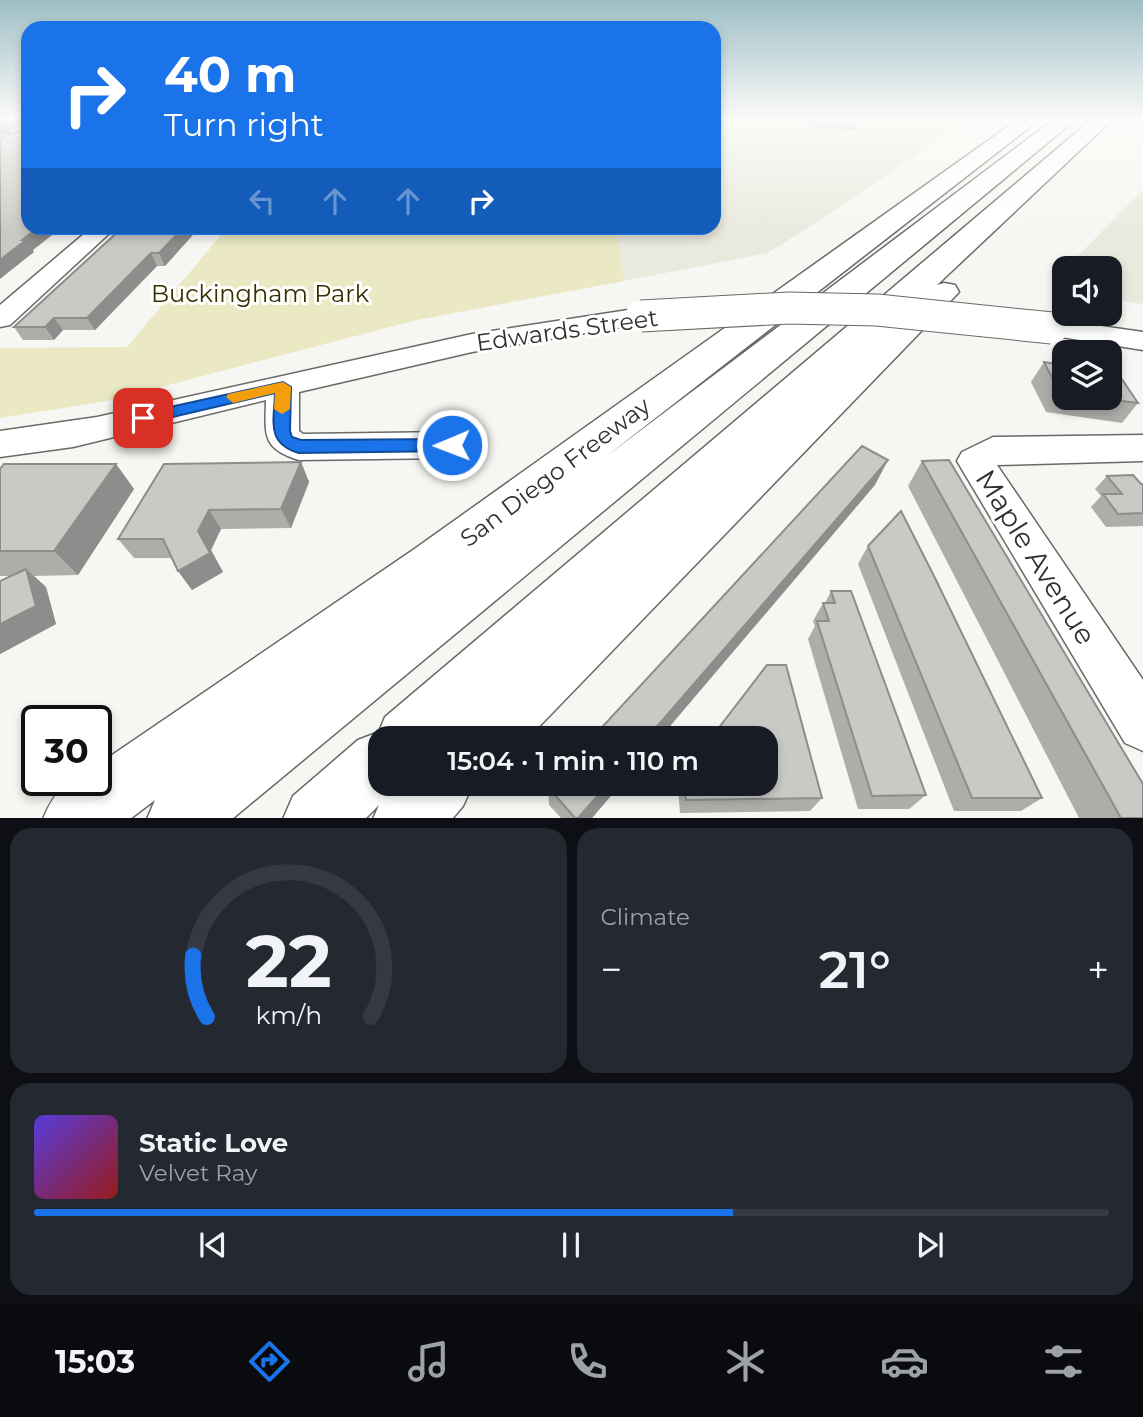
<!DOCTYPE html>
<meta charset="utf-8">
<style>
:root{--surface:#171b24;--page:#242831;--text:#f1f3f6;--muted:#9ea1a6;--line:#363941;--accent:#1a73e8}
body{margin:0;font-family:Montserrat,sans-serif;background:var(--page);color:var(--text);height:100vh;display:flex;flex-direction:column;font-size:26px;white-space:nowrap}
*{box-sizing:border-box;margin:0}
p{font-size:23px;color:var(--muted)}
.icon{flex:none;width:38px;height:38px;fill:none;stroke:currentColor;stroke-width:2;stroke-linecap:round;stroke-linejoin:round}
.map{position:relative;height:818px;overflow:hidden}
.sheet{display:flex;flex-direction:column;gap:10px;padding:10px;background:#0d0f14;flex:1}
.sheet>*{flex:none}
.top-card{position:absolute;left:21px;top:21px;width:700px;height:214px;border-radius:21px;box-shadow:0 4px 10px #0003;background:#1a73e8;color:#fff;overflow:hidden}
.tools{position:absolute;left:1052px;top:256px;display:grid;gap:14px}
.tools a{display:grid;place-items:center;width:70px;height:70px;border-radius:14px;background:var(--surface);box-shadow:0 4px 10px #0003;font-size:35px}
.speed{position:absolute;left:21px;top:705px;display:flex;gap:14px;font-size:35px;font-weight:700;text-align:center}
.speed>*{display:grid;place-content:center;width:91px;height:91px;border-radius:50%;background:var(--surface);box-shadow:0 4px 10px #0003;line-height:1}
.speed .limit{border:4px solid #111;border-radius:10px;background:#fff;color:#111}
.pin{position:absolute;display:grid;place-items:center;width:60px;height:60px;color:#fff;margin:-30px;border-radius:14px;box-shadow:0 4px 10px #0006}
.me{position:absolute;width:77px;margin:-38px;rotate:269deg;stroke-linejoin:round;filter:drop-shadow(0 0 5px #0008)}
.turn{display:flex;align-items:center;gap:24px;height:147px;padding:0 28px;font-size:32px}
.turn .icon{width:91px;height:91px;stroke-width:2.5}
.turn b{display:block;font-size:49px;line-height:60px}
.lanes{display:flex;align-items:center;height:66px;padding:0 28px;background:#0003;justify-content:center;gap:35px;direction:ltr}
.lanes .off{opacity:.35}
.big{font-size:52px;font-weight:600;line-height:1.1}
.sheet .card{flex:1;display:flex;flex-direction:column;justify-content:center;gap:10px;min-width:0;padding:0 24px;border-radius:21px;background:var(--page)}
.sheet .dial{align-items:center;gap:0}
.dial svg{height:182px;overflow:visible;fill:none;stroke:var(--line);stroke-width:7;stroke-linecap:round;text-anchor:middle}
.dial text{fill:var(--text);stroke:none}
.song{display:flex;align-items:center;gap:21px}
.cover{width:84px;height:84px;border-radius:10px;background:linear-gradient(135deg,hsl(250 70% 55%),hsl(0 70% 35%))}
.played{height:7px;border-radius:4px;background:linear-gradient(90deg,var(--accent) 65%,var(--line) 65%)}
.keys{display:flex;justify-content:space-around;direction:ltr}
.heat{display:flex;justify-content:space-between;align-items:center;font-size:38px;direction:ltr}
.sheet .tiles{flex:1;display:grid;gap:10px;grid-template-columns:1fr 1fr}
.card:last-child{grid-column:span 2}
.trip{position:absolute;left:368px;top:726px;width:410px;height:70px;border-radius:21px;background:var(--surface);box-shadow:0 4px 10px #0003;font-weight:600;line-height:70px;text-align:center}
.menu{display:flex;height:112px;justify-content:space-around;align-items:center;background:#090b0e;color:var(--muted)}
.menu .icon{width:49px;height:49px}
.menu .selected{color:var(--accent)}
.menu b{font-size:32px;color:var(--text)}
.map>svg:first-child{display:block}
</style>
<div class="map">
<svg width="1143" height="819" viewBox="0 0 1143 819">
<rect width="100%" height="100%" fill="#f6f6f2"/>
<path fill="#e9e9de" d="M714,120H965L843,205L768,253L624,281L616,228H714Z
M1143,190V304L1110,299V268H1066Z"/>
<path fill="#eae9c4" d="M227,228H616L624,281L417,320L107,401L0,418V348L127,347Z"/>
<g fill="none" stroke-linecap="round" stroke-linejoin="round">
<g stroke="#696967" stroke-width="3">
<path id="minor" d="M0,122H28V132H0Z
M91,228H115L10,325L0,327V305Z
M641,308L651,310L655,316L651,322L472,352L299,392V431L303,434L451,432L463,436L469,445L463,454L451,458L299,460C262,449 265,435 266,400L73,447L0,457V431L97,417L472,334Z
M1052,319L1143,332V350L1042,334L1038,328L1042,322Z
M1143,435V461L997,465L1143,680V751L1125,743L957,461L962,452L993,437Z"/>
</g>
<g stroke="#696967" stroke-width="3">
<path id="highway" d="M1017,120H1039L604,458L1053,120H1075L232,819H147L155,800L130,819H43C55,790 65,780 96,780V766L413,550Z
M1091,120H1112L937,285L944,283L955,285L959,292L528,738H457L461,728L450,738H380V784H473L463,806L452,819H373L379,805L365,819H283L293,796L358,740L379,732L385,717Z"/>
</g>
<use href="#minor" fill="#fff" fill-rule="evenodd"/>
<use href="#highway" fill="#fff" fill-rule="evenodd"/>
<g stroke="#696967" stroke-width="33" stroke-linecap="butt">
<path id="minor-bridge" d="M641,316L789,308L877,310L1052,328"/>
</g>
<use href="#minor-bridge" stroke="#fff" stroke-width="31"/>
</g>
<path fill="#adadaa" d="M806,120H858L859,121L856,130L813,129Z
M199,228L165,266H157L95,330H63L54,340H23L14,327Z
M1044,362L1064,365V397H1110L1138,403L1122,423L1046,412L1031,382Z
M922,461L1143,818H1079L908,486Z
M301,462L309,482L291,528L221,529L211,550L223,572L192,590L178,571L172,558H134L118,539Z
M116,464L134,489L78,575L34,576L46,587L56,624L0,654V581L11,576H0V469Z
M1107,476L1143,484V526L1106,527L1091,507L1101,496L1095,489Z
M868,546L1042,798L1021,811H954L858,564Z
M831,591L926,795L909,809H858L808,639L815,626L813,621L823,603H825Z
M551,784H621L592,818H561L549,805L548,787Z
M680,784H765L822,798L810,811L680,813L678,789Z"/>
<path fill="#8d8d8b" d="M7,120H27L28,123L0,136V123Z
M38,228H61L33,250L34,252L0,279V260L22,240Z
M183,228H199L165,266L159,253Z
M151,253L157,266L95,330L87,318Z
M54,318L63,330L54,340L45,327Z
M888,460L875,485L660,738H647Z
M301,462L309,482L291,528L281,509Z
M116,464L134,489L78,575L54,551Z
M209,510L221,529L211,550L223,572L192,590L178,571Z
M26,569L46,587L56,624L0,654V624Z
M608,784H621L592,818H578Z"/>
<path fill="#c9c9c6" stroke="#8d8d8b" stroke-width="2" d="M23,120H28V228H38L22,240H26L0,260V138L23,129Z
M122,228H183L159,253H151L87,318H54L45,327H14Z
M1044,362L1064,365V394L1060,393Z
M1110,371L1117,372L1138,403L1091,397H1110Z
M862,446L888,460L647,738H592Z
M949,460L1143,784V818H1121L922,461Z
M301,462L281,509L209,510L198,531L210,553L178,571L163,539H118L164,464Z
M4,464H116L54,551H0V469Z
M1133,475L1141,484H1143V513L1118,514L1103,494H1122L1107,476Z
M901,511L934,576L1042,798H972L868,546Z
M26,569L36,606L0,624V581Z
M831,591H851L926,795L872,796L817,621H829L823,603H835Z
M767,665H786L822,798L686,800L684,784H765V738H711Z
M551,784H608L578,818H575L548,787Z"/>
<linearGradient id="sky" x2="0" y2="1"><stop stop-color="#9ebec6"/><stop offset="0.51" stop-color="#fbfbf9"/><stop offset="1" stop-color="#fbfbf9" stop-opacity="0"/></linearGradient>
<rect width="1143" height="234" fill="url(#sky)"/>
<path fill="#1a73e8" stroke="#114b97" stroke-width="2" d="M283,382L291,387L290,431L292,437L301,440L452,439L460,445L452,451L299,453C266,443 274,422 275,393L143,424L135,418L143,413Z"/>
<path fill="#f59e0b" d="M283,382L291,387L290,409L282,414L274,409L275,393L233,403L226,397L228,394Z"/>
<g text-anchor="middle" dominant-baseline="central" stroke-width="6" stroke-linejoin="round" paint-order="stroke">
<g font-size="24" fill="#322f00" stroke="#fffffe">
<text x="260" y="293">Buckingham Park</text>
</g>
<g font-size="24" fill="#31312f" stroke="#fffffe">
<text transform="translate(567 330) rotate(-8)">Edwards Street</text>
<text transform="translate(555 472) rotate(-37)">San Diego Freeway</text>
</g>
<g font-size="28" fill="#31312f" stroke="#fffffe">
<text transform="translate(1036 557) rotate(58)">Maple Avenue</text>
</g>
</g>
</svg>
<div class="tools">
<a><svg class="icon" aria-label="sound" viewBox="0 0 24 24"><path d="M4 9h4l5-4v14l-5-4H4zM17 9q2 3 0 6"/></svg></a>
<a><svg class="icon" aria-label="layers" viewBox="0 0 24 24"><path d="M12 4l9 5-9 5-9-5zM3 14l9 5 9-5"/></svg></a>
</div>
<div class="speed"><div class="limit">30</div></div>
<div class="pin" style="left:143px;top:418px;background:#d93025"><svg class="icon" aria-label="arrive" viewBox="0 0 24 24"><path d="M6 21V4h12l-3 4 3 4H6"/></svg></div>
<svg class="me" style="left:452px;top:445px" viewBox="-20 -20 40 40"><circle r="17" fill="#1a73e8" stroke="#fff" stroke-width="3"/><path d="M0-11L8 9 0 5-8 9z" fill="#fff"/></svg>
<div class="trip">15:04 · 1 min · 110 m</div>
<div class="top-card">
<div class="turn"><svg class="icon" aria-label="right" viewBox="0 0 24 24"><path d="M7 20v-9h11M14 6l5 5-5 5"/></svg><div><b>40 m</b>Turn right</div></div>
<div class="lanes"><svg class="icon off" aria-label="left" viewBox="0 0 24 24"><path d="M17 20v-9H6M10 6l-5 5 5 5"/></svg><svg class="icon off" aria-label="ahead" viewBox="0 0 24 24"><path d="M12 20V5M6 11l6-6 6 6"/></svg><svg class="icon off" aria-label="ahead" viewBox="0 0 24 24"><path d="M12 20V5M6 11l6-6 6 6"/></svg><svg class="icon" aria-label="right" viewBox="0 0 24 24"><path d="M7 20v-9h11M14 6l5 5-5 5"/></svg></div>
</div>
</div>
<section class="sheet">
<div class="tiles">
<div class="card dial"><svg viewBox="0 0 100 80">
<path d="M14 69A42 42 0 1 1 86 69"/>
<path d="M14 69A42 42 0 0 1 8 42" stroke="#1a73e8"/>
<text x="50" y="56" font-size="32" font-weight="700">22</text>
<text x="50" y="72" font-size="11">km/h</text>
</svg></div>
<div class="card"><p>Climate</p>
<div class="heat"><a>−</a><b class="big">21°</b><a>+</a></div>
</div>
<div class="card">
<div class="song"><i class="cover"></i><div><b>Static Love</b><p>Velvet Ray</p></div></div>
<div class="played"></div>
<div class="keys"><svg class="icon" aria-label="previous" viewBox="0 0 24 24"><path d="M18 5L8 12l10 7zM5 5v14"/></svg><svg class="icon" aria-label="pause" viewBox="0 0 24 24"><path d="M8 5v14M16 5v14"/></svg><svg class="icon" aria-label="next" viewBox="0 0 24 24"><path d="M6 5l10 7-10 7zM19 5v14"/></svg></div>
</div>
</div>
</section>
<nav class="menu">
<b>15:03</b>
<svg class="icon selected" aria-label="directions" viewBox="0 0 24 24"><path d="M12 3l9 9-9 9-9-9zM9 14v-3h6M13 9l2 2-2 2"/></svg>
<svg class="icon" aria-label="music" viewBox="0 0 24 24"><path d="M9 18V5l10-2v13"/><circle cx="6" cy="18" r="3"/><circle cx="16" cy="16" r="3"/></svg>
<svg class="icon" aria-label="phone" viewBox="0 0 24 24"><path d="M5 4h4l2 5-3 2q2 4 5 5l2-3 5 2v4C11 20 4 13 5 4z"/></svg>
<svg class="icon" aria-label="climate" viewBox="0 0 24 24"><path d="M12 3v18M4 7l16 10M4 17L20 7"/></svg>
<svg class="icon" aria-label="car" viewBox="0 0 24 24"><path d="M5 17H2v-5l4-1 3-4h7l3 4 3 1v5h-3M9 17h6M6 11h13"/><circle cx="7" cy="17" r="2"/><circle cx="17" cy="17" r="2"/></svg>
<svg class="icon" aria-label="filters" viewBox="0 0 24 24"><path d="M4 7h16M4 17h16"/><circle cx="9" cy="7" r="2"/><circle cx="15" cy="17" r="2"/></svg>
</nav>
